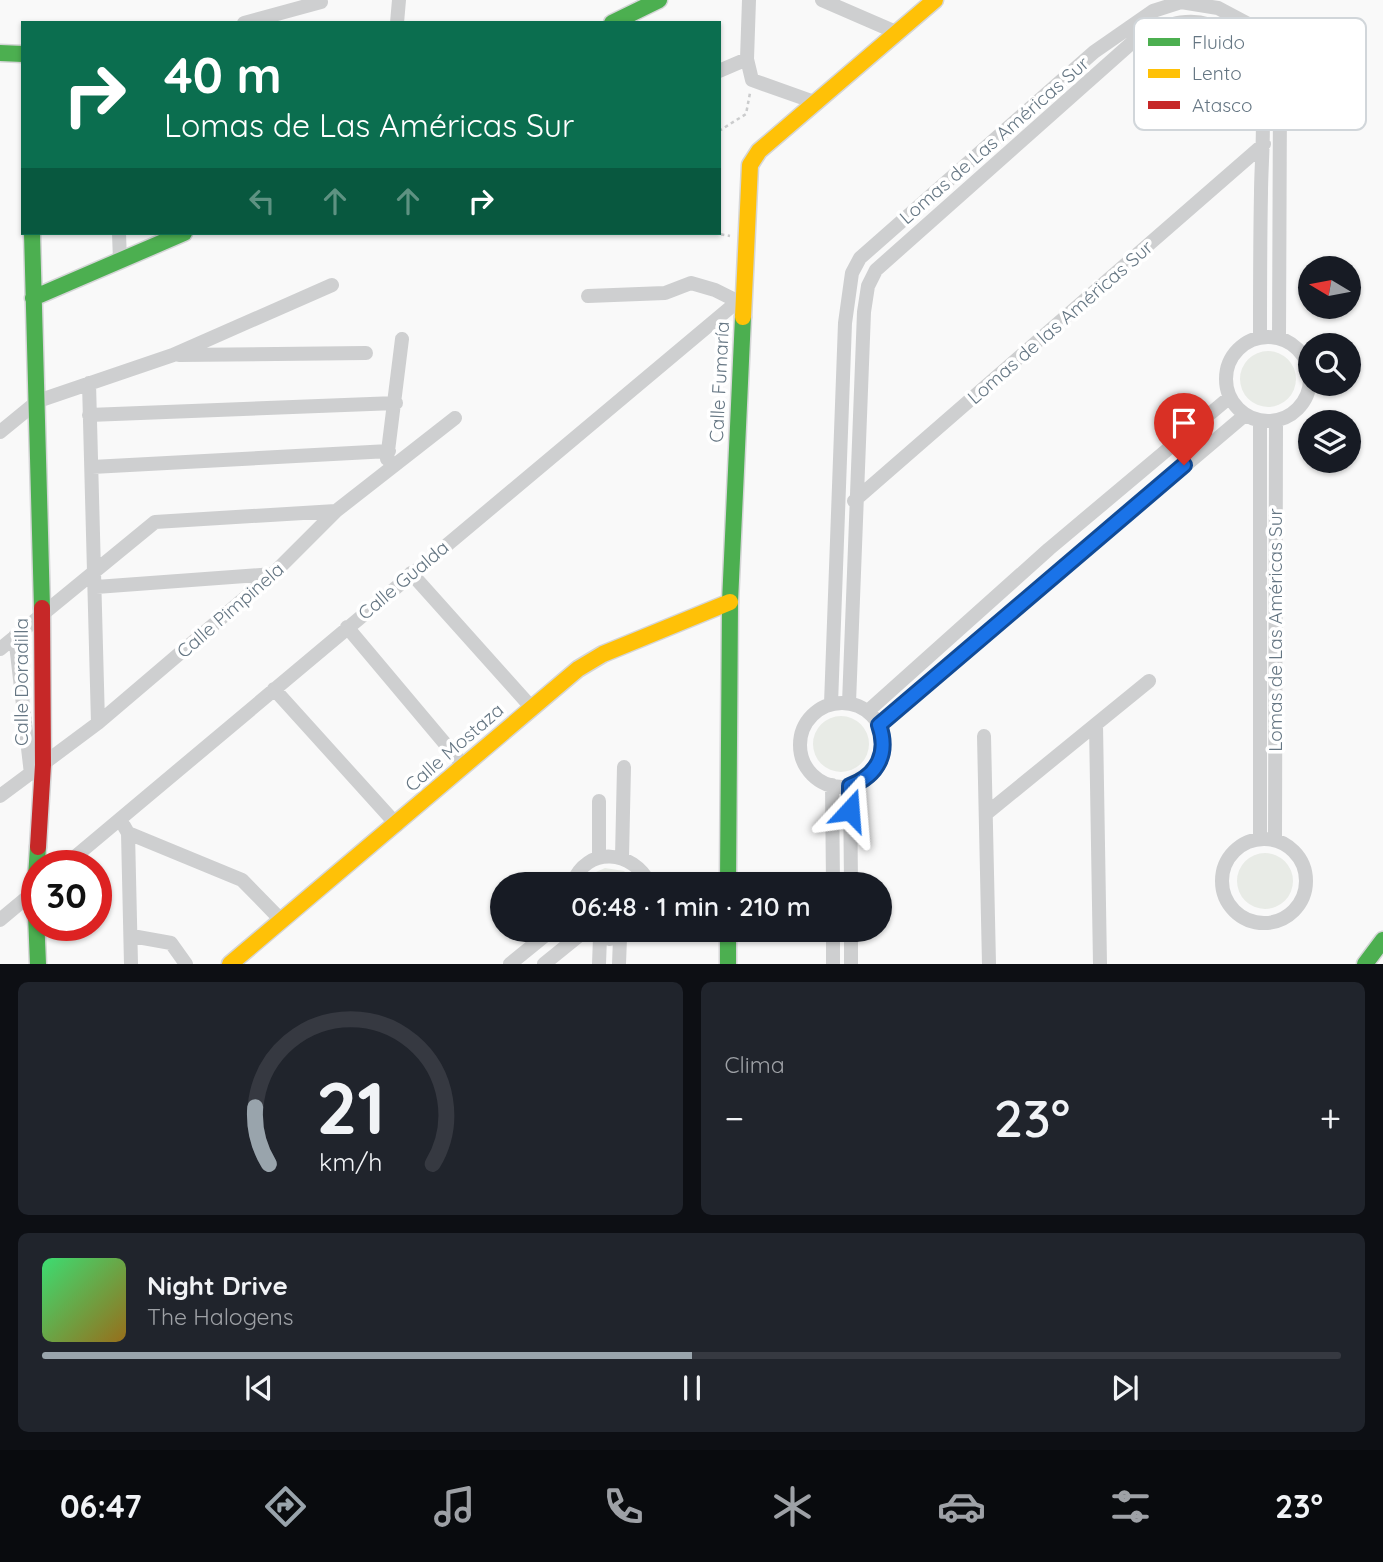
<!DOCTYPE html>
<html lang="es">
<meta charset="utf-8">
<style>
:root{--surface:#171b24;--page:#20242c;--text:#f1f3f6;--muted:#9ea1a6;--line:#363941;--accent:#99a4ac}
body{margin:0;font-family:Quicksand,sans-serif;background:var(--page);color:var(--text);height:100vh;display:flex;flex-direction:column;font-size:26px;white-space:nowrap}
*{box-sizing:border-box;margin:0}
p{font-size:23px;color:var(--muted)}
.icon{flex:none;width:38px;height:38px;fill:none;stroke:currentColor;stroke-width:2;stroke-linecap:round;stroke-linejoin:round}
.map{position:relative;height:964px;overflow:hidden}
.drawer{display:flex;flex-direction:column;gap:18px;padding:18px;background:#0d0f14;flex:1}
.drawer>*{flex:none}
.hud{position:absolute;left:21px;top:21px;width:700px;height:214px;border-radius:0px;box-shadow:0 2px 5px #0004;background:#0b6e4f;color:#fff;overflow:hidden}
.needle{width:46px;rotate:280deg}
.fabs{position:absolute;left:1298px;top:256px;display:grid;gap:14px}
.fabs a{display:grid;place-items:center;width:63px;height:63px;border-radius:50%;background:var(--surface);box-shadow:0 2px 5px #0004;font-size:35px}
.speed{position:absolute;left:21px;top:850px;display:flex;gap:14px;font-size:35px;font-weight:700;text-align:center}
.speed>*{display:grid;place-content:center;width:91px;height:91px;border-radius:50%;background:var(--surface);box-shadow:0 2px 5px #0004;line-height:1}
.speed .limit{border:10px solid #d22;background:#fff;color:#111}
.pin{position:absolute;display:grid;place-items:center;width:60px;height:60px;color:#fff;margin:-72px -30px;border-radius:50% 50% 50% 0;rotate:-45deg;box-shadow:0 0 7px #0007}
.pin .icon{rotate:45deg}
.me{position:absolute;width:77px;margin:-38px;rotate:19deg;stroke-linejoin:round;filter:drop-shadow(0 0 5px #0008)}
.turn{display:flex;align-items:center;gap:24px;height:147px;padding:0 28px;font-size:32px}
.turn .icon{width:91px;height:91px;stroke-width:2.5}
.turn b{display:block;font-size:49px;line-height:60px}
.lanes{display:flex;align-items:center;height:66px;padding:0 28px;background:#0003;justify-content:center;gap:35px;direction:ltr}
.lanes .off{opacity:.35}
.big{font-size:52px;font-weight:600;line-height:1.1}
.drawer .tile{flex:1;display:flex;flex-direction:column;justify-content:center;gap:10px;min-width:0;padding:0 24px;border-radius:10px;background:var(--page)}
.drawer .dial{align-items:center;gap:0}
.dial svg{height:182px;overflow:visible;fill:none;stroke:var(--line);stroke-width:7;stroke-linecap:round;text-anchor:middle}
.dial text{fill:var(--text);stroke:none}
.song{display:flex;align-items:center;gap:21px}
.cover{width:84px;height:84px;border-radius:10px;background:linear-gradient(135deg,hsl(140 70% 55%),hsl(40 70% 35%))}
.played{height:7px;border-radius:4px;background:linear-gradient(90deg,var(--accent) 50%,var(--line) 50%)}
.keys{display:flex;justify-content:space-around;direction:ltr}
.heat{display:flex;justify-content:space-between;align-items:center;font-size:38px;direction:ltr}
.drawer .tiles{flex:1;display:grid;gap:18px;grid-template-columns:1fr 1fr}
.tile:last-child{grid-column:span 2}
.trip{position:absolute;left:490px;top:872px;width:402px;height:70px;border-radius:35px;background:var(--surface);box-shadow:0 2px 5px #0004;font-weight:600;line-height:70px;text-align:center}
.menu{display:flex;height:112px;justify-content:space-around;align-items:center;background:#090b0e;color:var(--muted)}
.menu .icon{width:49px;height:49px}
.menu .on{color:var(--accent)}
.menu b{font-size:32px;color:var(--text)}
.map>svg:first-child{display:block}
</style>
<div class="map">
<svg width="1383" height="964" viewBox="0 0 1383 964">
<rect width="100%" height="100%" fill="#f9f9f9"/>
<path fill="#e8ebe6" d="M1240 379a28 28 0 1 1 56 0a28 28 0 1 1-56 0Z
M813 744a28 28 0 1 1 56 0a28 28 0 1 1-56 0Z
M1237 881a28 28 0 1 1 56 0a28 28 0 1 1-56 0Z
M605,868L624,871L636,884H586L596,872Z"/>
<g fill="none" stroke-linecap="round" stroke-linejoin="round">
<g stroke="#d5d6d7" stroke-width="19">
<path id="fast" d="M612,23L659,0
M0,53L23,54
M32,233L42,608
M33,298L184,233
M38,847L35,891L38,964
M728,884L730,602L743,317
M728,929V964
M1365,964L1383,940"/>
</g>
<g stroke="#d5d6d7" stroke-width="19">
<path id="slow" d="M743,317L750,165L759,151L935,0
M230,964L578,669L603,654L730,602"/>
</g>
<g stroke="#d5d6d7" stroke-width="19">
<path id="jam" d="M38,847L43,765L42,608"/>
</g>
<path stroke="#cbcccd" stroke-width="2.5" stroke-dasharray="3.5 3.5" stroke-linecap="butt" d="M719,131L746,114L750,93
M574,233H592
M714,233L730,236"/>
<path stroke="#cecfd0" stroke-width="14" d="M749,0L747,59L752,80L817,103
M822,0L898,33
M244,23L321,2
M397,23L399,0
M719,71L747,59
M119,233L120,261
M588,296L665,293L691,283L715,290L735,300
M1226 379a42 42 0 1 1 84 0a42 42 0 1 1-84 0Z
M179,355L366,353
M89,383L98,723
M89,415L396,403
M1260,421V839
M0,432L38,401L173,355L332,285
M387,459L402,339
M92,467L389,451
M854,501L1264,144
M411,573L531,707
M96,587L273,574
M347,627L463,765
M15,636L31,774
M0,649L155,522L336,511
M274,689L397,825
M849,703L864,312L868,286L876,270L1136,39C1167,24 1195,12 1226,33C1275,67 1261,141 1261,193C1260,241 1260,289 1260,337
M800 745a42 42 0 1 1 84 0a42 42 0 1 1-84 0Z
M831,704L845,323L852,273L860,258L1094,52L1153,11L1181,2L1218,8L1250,25L1269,55L1280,92L1279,338
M868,711L1049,549L1230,397
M879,725L1245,415
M1096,725L1100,964
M984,736L989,964
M832,785L833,884
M850,786L851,884
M0,796L98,723L273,574L336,511L455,418
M987,813L1149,681
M124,826L128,833L131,964
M128,833L242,880L282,921
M1222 881a42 42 0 1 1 84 0a42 42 0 1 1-84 0Z
M1275,840L1276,421
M599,857V801
M622,857L624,767
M64,866L744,296
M572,884C587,845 633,850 650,884
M0,920L37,889
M585,929L610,939L636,929
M833,929V964
M851,929V964
M132,936L171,943L186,964
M510,964L553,929
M544,964L586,930
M599,964L600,937
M619,964L620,938"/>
<use href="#fast" stroke="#4caf50" stroke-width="16"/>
<use href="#slow" stroke="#ffc107" stroke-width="16"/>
<use href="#jam" stroke="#c62828" stroke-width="16"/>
</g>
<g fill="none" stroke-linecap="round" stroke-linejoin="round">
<g stroke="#114b97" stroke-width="18">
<path id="route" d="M850,810V786C878,775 889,753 879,725L1184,465"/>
</g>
<use href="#route" stroke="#1a73e8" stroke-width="12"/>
</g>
<g text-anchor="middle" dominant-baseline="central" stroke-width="7" stroke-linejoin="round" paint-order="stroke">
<g font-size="19" fill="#657683" stroke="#fff">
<text transform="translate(994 140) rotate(-41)">Lomas de Las Américas Sur</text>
<text transform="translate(1060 322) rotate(-41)">Lomas de las Américas Sur</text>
<text transform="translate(719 382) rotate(-87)">Calle Fumaría</text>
<text transform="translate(403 580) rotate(-40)">Calle Gualda</text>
<text transform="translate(230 610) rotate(-41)">Calle Pimpinela</text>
<text transform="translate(1275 630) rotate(-90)">Lomas de Las Américas Sur</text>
<text transform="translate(21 682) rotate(-90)">Calle Doradilla</text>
<text transform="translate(454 747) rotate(-41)">Calle Mostaza</text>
</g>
</g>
<rect x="1134" y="18" width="232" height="112" rx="10" fill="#fff" stroke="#d1d6da" stroke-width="2"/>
<rect x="1148" y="38" width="32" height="8" fill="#4caf50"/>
<rect x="1148" y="69" width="32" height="9" fill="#ffc107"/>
<rect x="1148" y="101" width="32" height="8" fill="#c62828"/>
<g font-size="19" fill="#657683">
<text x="1192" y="49">Fluido</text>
<text x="1192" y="80">Lento</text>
<text x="1192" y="112">Atasco</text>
</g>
</svg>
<div class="fabs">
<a><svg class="needle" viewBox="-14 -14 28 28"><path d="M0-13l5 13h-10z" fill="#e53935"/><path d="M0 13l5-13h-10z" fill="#9ea1a6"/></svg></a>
<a><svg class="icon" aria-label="search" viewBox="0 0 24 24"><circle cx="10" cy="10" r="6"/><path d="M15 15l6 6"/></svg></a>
<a><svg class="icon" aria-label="layers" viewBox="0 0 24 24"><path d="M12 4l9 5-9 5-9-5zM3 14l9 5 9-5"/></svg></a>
</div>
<div class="speed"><div class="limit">30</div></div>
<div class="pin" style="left:1184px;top:465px;background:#d93025"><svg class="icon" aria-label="arrive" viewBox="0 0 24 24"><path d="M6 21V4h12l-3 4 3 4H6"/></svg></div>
<svg class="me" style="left:850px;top:810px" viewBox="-20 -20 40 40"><path d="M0-17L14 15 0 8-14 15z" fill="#1a73e8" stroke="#fff" stroke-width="4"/></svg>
<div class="trip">06:48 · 1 min · 210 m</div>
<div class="hud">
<div class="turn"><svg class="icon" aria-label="right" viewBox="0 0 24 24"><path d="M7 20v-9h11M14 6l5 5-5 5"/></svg><div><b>40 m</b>Lomas de Las Américas Sur</div></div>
<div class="lanes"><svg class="icon off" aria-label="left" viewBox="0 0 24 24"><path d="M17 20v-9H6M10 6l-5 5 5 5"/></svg><svg class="icon off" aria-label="ahead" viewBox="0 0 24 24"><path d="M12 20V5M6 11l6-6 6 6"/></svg><svg class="icon off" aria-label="ahead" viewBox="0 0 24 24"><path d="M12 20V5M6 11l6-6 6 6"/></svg><svg class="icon" aria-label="right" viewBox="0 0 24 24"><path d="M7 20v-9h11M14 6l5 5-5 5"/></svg></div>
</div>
</div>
<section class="drawer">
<div class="tiles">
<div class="tile dial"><svg viewBox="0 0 100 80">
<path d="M14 69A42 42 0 1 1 86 69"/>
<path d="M14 69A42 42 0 0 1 8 44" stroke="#99a4ac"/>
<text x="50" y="56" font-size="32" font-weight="700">21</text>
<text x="50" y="72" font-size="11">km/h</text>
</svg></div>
<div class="tile"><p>Clima</p>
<div class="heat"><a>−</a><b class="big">23°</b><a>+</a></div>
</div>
<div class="tile">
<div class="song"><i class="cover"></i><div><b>Night Drive</b><p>The Halogens</p></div></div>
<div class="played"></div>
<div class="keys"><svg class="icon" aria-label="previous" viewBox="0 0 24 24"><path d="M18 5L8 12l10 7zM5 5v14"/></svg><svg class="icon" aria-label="pause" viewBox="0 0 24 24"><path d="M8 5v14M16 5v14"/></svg><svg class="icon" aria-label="next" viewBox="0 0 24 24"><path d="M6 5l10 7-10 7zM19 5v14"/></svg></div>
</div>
</div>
</section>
<nav class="menu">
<b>06:47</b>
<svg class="icon on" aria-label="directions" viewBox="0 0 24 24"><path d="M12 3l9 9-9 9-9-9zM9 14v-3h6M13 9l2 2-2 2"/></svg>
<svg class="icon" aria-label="music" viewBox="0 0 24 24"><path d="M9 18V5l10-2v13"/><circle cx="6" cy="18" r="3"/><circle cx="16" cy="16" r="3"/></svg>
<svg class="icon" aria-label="phone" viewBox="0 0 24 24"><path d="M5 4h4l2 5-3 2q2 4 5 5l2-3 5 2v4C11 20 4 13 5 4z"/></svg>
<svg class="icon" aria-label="climate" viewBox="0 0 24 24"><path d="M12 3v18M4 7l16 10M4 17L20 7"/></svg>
<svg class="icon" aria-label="car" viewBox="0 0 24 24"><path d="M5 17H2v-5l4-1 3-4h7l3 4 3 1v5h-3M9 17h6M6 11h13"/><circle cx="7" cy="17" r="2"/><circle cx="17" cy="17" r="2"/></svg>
<svg class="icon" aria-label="filters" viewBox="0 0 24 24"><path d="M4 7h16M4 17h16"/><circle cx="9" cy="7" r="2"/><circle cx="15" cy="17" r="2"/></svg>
<b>23°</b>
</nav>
